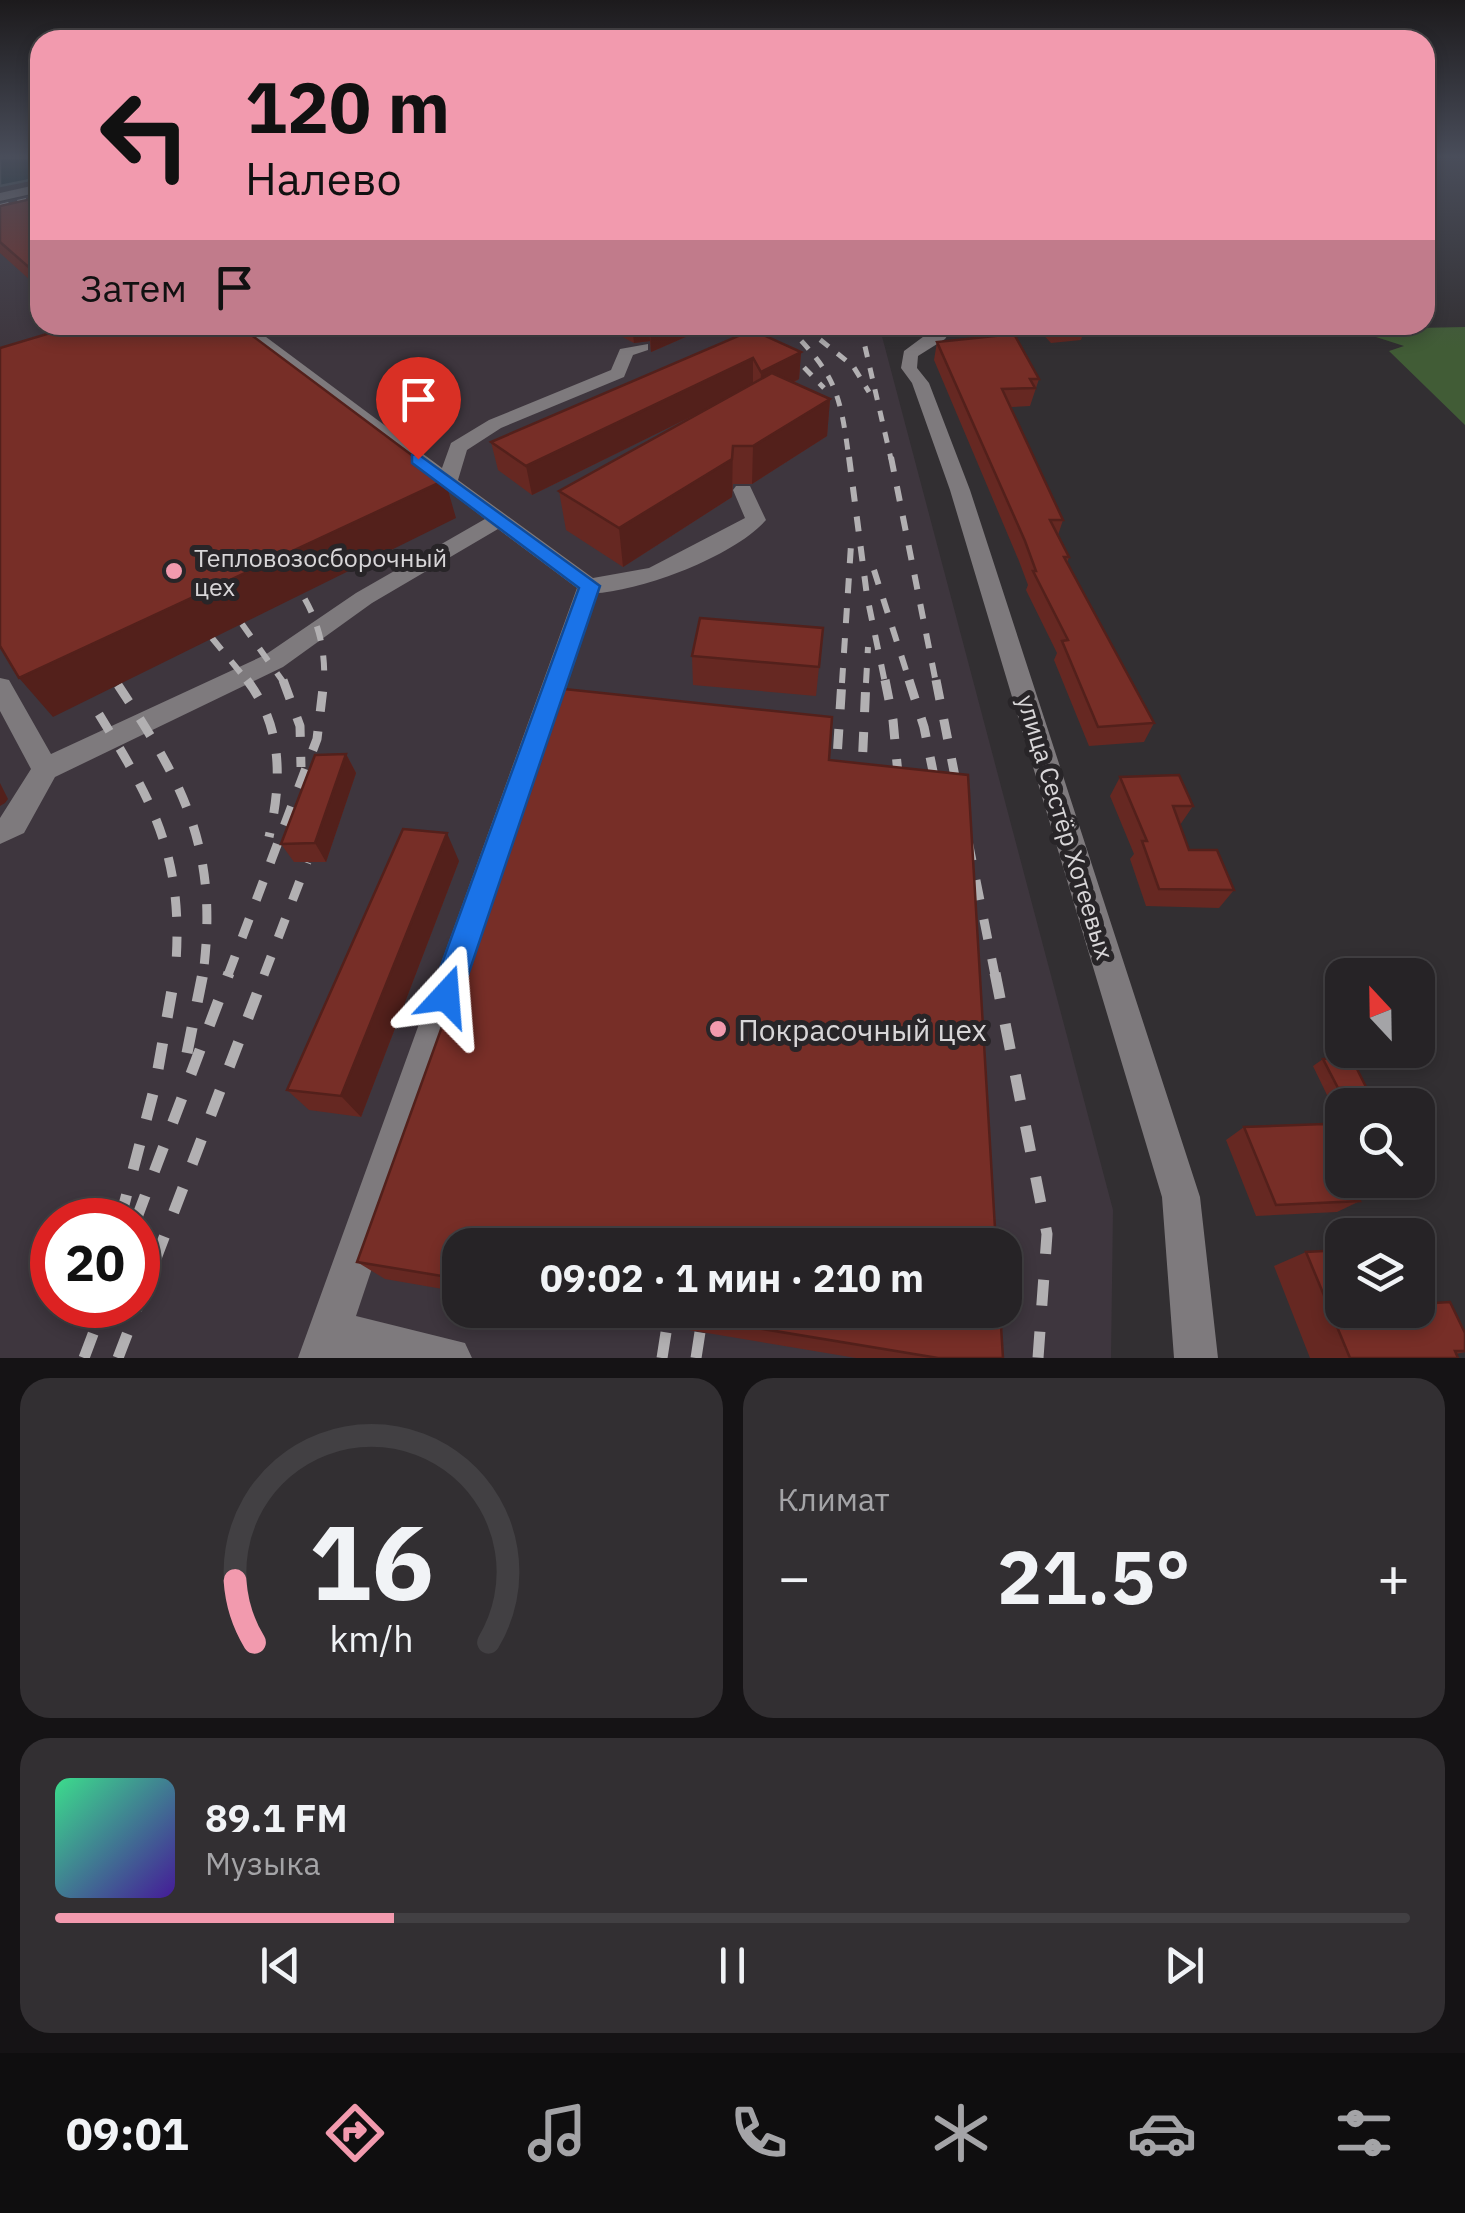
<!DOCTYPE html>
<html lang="ru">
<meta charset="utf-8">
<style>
:root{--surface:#262326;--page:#322f32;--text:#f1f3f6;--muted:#a4a4a7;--line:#424043;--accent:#f29aae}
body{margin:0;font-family:"IBM Plex Sans",sans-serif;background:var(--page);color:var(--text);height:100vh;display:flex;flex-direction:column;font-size:38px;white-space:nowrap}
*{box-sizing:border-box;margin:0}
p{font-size:32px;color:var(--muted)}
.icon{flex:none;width:55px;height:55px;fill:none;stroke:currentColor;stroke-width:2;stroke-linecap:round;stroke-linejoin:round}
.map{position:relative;height:1358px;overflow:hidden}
.side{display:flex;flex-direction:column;gap:20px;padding:20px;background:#151315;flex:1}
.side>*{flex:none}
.banner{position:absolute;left:30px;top:30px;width:1405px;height:305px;border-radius:30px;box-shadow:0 5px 15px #0003,0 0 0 2px var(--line);background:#f29aae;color:#111;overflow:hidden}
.needle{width:65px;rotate:338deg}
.controls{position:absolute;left:1325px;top:958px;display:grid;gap:20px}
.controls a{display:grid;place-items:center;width:110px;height:110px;border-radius:20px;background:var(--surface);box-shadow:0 5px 15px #0003,0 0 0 2px var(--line);font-size:50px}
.speed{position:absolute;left:30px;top:1198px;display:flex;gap:20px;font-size:50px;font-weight:700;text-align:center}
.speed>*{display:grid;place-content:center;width:130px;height:130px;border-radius:50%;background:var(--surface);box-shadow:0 5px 15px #0003,0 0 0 2px var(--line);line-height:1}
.speed .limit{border:15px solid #d22;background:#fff;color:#111}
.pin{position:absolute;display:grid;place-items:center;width:85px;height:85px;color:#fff;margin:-102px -42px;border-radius:50% 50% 50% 0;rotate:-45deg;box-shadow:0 0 10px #0007}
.pin .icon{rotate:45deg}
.me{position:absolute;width:110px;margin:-55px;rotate:19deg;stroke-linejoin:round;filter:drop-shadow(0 0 8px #0008)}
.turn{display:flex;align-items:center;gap:35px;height:210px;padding:0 50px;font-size:45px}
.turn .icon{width:130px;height:130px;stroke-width:2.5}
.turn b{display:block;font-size:70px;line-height:85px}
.then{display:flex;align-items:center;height:95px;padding:0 50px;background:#0003;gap:20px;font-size:38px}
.big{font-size:75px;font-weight:700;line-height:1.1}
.side .card{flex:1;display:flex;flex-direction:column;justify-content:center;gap:15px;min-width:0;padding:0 35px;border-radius:30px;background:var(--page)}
.side .dial{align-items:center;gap:0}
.dial svg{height:260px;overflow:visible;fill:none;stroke:var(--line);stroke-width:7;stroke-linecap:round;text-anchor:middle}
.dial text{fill:var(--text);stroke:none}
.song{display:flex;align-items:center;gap:30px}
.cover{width:120px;height:120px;border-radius:15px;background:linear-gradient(135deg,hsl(150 70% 55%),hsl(260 70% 35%))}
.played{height:10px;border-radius:5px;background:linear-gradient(90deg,var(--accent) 25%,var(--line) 25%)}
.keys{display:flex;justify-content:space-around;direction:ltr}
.heat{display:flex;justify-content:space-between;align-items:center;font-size:55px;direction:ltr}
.side .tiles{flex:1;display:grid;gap:20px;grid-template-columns:1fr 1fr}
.card:last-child{grid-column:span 2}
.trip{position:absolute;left:442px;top:1228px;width:580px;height:100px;border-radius:30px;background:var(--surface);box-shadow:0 5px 15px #0003,0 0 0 2px var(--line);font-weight:700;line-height:100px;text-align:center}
.tab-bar{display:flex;height:160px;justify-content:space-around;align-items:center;background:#0f0e0f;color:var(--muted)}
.tab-bar .icon{width:70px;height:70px}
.tab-bar .current{color:var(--accent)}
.tab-bar b{font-size:45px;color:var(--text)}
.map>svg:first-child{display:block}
</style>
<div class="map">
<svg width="1465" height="1358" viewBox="0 0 1465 1358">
<rect width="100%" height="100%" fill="#322f32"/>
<path fill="#3e363e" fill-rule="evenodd" d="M40,193V325H879L1113,1210L1111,1358H0V202ZM52,1220H138V1305H52ZM460,1245H1005V1310H460Z"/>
<path fill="#415c36" d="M1465,327V425L1389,351L1404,346L1376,337L1367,329Z"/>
<path fill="#002528" stroke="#415a5d" stroke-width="2.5" d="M0,158H40V178L0,186Z"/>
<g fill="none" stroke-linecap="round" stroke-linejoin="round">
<path fill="#7e7a7d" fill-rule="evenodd" d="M40,184V192L0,201V193Z
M232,325H250L442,468L451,443L489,420L611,370L620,349L648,344V350L633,355L624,377L501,428L467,450L458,480L593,578L649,568L745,518L733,490L736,486H750L766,520C734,556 646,589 598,593L356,1316L465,1343L472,1358H298L577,588L498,529L372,603L283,667L55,777L24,833L0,844V818L31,769L0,711V678L9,680L51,754L265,655L356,593L485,519Z
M939,325H955L945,339L918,356L917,368L929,383L970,490L1200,1197L1218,1358H1174L1162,1197L950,490L912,383L901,368L904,351Z"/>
<path stroke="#b2b0b2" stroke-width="4" stroke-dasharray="9 9" stroke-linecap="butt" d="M0,206L40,197"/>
<path stroke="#b2b0b2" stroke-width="5" stroke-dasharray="11 11" stroke-linecap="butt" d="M728,325L791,354L824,388
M786,325C835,374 840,391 849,459
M860,325L891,459
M803,326L853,366L869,392"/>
<path stroke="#b2b0b2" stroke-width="6" stroke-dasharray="15 15" stroke-linecap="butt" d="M849,457L867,596L885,683
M891,457L936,683
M874,570L910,683
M288,574C314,607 326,641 324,683
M242,624L284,683
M212,638L249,683
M76,676L80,683
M842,683L851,545
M866,683L868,647"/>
<path stroke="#b2b0b2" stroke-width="9" stroke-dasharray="20 20" stroke-linecap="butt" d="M78,680C144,789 187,843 175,975
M247,680C283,727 282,781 269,837
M283,680L300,726L301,767
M885,680L893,720L900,796
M909,680L924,727L938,796
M936,680L960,802
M118,685C185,786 219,850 203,975
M835,789L842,680
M861,792L866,680
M968,841L995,975
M228,975L317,739L324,680
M264,975L307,862"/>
<path stroke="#b2b0b2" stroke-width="11" stroke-dasharray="26 26" stroke-linecap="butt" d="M995,973L1047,1234L1038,1358
M187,1053L203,973
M120,1220L155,1086L175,973
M136,1220L229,973
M84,1358L104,1305
M118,1358L265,973
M662,1358L667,1326
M696,1358L700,1332"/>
</g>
<path fill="#662822" d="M0,206H40V289L0,253Z
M600,325H713L651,352L650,341L634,343Z
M1034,325H1086L1081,340L1051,343Z
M752,330L801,352L799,379L793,383L830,399L827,436L752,484H733L732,497L623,567L566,530L559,491L721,402L532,495L498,470L491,442Z
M937,342L1039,379L1030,406L1011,407L1063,520L1058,535L1069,557L1067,563L1154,723L1144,742L1089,746L1054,660L1057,653L1026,590L1028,585L1019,561L934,360Z
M823,628L816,696L693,685L692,656Z
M346,754L356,773L326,862H294L281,844Z
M1120,777L1193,806L1180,825L1189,850L1234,890L1219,908L1146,906L1130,859L1134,854L1110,796Z
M459,861L361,1117L309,1110L287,1090Z
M1323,1059L1366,1087L1355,1094L1327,1095L1313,1066Z
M1244,1127L1360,1201L1337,1212L1256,1216L1226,1140Z
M460,1245V1292L385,1279L357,1262Z
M1306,1252L1342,1310L1465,1333V1352L1456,1354L1458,1358H1310L1274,1266Z
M569,1310H1000L1003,1358H856Z"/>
<path fill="#53201b" d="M632,325H649L650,341L634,343Z
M650,325H713L651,352Z
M801,352L799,379L760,399L761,372Z
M753,358V386L532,495L526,466Z
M830,399L827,436L752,484L753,446Z
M733,446L732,497L623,567L619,528Z
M445,480L456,518L53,717L19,678Z
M346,754L356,773L326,862L315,843Z
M0,783L8,799L5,803L0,806Z
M447,833L459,861L361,1117L341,1096Z"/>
<path fill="#772e27" stroke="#53201b" stroke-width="2.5" d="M31,199L40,206V277L0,242V206Z
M77,325H238L445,480L19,678L0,646V348Z
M1053,325H1086L1056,328Z
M752,330L801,352L761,372L753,358L526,466L491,442Z
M1014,334L1039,379H1030L1035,388L1002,389L1063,520H1050L1069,557H1064L1154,723L1098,727L1062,641L1068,640L1033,571H1036L1025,541L937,342Z
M772,373L830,399L753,446H733L732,459L619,528L559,491Z
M700,618L823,628L819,667L692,656Z
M564,689L832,717L829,760L968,775L996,1245H460V1279L357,1262Z
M346,754L315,843L281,844L315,755Z
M1179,775L1193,806H1173L1189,850H1217L1234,890L1159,889L1142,841H1147L1120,777Z
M403,829L447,833L341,1096L287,1090Z
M1351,1057L1366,1087L1338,1088L1323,1059Z
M1325,1124L1342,1162V1180H1351L1360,1201L1276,1205L1244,1127Z
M1342,1250V1310H1418V1304L1450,1302L1465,1333V1351H1455L1458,1358H1350L1306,1252Z
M648,1310H1000L1003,1358H938Z"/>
<linearGradient id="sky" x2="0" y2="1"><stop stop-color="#1c1a1c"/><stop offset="0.45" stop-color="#494d5a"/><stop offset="1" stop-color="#494d5a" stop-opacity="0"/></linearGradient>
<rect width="1465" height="348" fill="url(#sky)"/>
<path fill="#1a73e8" stroke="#114b97" stroke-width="2.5" d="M418,454L600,586L461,996L456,1006L446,1011L435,1006L430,996L579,588L412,463V455Z"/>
<g fill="#f29aae" stroke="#282528" stroke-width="4">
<circle cx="174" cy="571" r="10"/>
<circle cx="718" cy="1029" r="10"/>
</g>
<g text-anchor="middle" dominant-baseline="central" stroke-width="10" stroke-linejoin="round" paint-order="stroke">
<g font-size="25" fill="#d8d6d8" stroke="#282528" text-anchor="start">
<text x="194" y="557">Тепловозосборочный<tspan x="194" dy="29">цех</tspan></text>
</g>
<g font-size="25" fill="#d8d6d8" stroke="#282528">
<text transform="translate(1066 827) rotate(73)">улица Сестёр Хотеевых</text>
</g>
<g font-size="30" fill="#d8d6d8" stroke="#282528" text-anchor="start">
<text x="738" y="1029">Покрасочный цех</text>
</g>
</g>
</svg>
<div class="controls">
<a><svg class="needle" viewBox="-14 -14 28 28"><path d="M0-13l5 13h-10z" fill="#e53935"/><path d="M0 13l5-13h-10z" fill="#a4a4a7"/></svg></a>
<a><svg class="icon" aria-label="search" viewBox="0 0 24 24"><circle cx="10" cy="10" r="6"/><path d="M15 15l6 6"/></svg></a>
<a><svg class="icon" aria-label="layers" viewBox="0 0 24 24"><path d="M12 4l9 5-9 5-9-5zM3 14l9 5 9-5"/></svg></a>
</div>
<div class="speed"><div class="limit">20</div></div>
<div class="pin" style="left:418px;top:459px;background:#d93025"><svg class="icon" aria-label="arrive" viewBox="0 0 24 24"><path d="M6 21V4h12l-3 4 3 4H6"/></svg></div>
<svg class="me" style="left:446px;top:996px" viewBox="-20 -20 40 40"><path d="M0-17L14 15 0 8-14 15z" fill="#1a73e8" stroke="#fff" stroke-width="4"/></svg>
<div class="trip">09:02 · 1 мин · 210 m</div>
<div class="banner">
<div class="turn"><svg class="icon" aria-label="left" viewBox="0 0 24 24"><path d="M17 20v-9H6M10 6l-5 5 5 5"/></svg><div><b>120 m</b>Налево</div></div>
<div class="then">Затем<svg class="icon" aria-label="arrive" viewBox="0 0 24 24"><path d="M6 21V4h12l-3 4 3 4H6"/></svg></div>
</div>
</div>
<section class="side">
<div class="tiles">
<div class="card dial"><svg viewBox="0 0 100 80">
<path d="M14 69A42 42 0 1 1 86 69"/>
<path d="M14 69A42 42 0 0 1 8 50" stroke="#f29aae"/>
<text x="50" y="56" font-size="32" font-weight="700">16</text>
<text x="50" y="72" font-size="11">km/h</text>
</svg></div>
<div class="card"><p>Климат</p>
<div class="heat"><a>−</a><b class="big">21.5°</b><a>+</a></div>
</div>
<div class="card">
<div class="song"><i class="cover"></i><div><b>89.1 FM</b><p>Музыка</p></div></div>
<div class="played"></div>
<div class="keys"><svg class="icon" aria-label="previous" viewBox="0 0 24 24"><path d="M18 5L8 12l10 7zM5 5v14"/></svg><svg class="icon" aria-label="pause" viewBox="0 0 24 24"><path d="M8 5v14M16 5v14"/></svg><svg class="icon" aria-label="next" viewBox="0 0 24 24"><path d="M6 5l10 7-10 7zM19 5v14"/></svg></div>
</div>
</div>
</section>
<nav class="tab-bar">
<b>09:01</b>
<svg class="icon current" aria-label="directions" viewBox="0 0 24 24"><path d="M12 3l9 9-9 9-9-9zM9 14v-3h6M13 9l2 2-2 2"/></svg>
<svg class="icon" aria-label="music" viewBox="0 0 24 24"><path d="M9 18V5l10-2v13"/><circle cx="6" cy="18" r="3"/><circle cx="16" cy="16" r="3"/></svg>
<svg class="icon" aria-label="phone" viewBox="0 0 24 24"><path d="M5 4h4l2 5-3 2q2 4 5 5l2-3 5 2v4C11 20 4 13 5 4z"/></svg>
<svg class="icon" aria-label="climate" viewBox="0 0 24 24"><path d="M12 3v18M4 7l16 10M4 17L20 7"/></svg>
<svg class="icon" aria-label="car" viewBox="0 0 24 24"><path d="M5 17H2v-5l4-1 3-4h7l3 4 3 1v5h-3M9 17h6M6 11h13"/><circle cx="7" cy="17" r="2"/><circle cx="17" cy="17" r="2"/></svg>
<svg class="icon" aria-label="filters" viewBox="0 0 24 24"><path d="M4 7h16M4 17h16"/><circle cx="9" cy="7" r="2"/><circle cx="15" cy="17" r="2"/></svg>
</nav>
